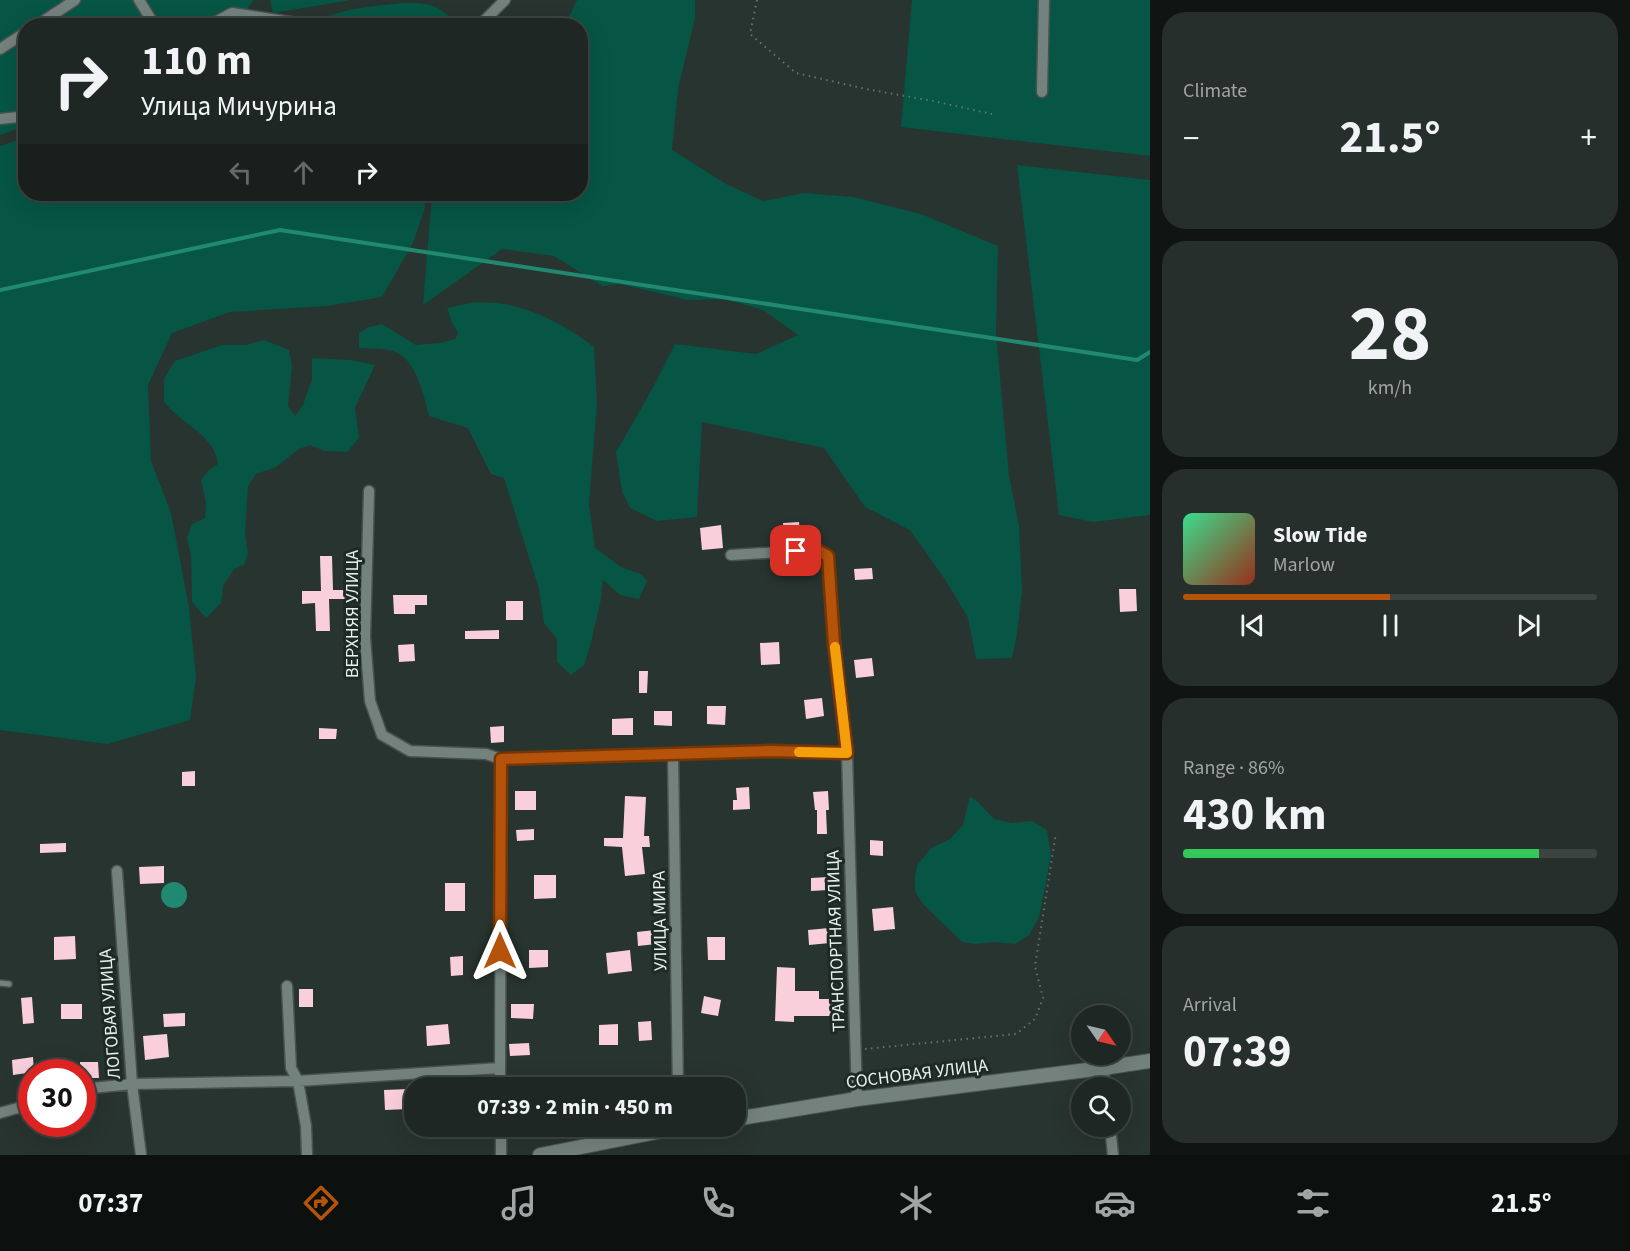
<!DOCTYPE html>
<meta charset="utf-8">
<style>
:root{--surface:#1e2724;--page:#262f2c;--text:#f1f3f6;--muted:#a1a5a6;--line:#3c4441;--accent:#b45309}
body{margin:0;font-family:"Source Sans 3",sans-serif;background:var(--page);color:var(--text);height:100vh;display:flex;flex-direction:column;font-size:22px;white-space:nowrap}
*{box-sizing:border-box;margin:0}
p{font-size:20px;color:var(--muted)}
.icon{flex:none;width:33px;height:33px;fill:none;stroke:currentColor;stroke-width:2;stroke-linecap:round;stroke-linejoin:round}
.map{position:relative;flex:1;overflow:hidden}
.panel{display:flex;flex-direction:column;gap:12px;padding:12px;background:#101514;width:480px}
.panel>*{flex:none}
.hud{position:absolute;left:18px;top:18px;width:570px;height:183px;border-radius:24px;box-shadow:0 6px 24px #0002,0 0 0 2px var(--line);background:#1e2724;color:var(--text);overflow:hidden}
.needle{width:39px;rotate:124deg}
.fabs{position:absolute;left:1071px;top:1005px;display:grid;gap:12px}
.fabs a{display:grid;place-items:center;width:60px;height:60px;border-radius:50%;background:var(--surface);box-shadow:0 6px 24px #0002,0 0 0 2px var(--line);font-size:30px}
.speed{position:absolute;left:18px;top:1059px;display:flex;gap:12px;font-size:30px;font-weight:700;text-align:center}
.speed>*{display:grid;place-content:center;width:78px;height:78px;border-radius:50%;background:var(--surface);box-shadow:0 6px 24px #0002,0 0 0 2px var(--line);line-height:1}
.speed .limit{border:9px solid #d22;background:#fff;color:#111}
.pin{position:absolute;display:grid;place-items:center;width:51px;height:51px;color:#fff;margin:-26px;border-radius:12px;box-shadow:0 3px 9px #0006}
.me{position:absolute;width:66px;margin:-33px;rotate:0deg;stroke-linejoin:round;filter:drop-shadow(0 0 4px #0008)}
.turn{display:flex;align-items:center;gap:21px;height:126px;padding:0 24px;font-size:27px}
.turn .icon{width:78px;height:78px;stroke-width:2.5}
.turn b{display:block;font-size:42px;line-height:51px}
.lanes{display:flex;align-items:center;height:57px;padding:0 24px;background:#0003;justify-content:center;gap:30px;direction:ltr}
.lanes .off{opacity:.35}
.big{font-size:45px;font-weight:700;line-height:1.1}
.panel .card{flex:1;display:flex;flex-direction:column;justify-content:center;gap:9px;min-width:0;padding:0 21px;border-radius:24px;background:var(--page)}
.panel .dial{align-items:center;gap:0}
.dial b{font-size:78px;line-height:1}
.song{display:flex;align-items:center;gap:18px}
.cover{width:72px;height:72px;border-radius:9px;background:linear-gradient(135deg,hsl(150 70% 55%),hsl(10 70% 35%))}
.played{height:6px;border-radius:3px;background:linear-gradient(90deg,var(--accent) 50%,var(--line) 50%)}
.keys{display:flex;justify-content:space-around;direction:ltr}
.heat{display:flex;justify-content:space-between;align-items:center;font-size:33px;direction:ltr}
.charge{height:9px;border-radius:4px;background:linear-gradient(90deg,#34c759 86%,var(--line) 0)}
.trip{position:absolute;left:404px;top:1077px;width:342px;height:60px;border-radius:24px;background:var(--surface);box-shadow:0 6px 24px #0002,0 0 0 2px var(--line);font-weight:700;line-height:60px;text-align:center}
.dock{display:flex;height:96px;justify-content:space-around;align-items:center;background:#0c100e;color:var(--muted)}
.dock .icon{width:42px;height:42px}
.dock .current{color:var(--accent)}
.dock b{font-size:27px;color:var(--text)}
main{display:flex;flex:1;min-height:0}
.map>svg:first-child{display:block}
</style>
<main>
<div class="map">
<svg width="1150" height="1155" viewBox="0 0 1150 1155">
<rect width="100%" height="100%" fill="#283430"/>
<path fill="#065545" d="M0,0H253L237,25L26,26L25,126L0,135Z
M270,0H351L273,13Z
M577,0H695V18L678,89L672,150L726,184L763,201L804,193L853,197L921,214L998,246L996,333L1009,476L1019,526L1022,591L1017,634L1012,658L976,659L968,618L946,581L910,530L865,507L824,448L702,422L697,517L657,521L630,508L622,491L616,452L650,393L675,344L756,354L798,335L763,310L725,299L688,300L620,284L602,286L554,256L502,249L423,305L432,194H580V26L565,25Z
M912,0H1150V156L901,127Z
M404,3C428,3 435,3 453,20V25H322L326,17C351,7 377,6 404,3Z
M25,138L26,194H424L425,208L413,243L382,297L327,306L230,312L172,333L148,385L151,461L171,513L189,607L196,677L190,720L108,744L0,730V146Z
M1017,165L1150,180V515L1093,522L1059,515Z
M475,302C485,303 495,302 504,304C536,310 569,327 594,347L597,403L589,504L595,548L621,567L641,574L647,581L639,599L620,595L603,580L601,599L591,643L584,665L571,675L557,662V639L544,623L539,589L504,478L491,474L468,428L429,416C424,396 416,358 393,351C382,348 370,349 359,348V333L369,327L382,324L416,345L440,343L455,339L458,333L452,323L447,308Z
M264,340L289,350L292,366L288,406L295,416L303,405L312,379V358L351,360L375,365L355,408L359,438L347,452L325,451L310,445L299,449L276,467L256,474L248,486L245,534L248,553L244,565L234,569L223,586L221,603L206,618L192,602L191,555L187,538L192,524L205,518L206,503L201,480L209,470L218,464C215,441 195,430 178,416C173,412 169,407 164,402V378L175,361L222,345H245Z
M970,796L978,802L994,819L1011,823L1032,821L1047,830L1051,854L1044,893L1039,917L1029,935L1015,944L995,942L975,944L962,942L923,904L915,891V875L918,864L931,848L950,839L963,825Z"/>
<path fill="#218871" d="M161 895a13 13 0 1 1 26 0a13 13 0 1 1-26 0Z"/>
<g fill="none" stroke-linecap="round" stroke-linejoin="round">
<path stroke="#218871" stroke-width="4" d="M0,290L280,230L1137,360L1150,352"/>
</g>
<path fill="#f9cfdb" d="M799,522L800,535L784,536L783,523Z
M721,525L723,548L702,550L700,528Z
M320,556H332L333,590H350V599H329L330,631H316L315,603L302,604V591H321Z
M872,568L873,579L855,580L854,569Z
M1119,589H1136L1137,611L1120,612Z
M393,595H427V605H415V614H394Z
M506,601H523V620H506Z
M499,630V639H465V631Z
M779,642L780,664L761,665L760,643Z
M414,644L415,661L399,662L398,645Z
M872,658L874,676L856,678L854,660Z
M639,671H648L647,693H639Z
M822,698L824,716L806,719L804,700Z
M707,706H726L725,725L707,724Z
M654,711H672V726L654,725Z
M633,718V735H612V719Z
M504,726V742L491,743L490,727Z
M319,728L337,729L336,739H319Z
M195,771V786H182V772Z
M749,787L750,809L733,810V800H737L736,788Z
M515,791H536V810H515Z
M828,791L829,810H826L827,834H817V810H815L813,792Z
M625,796L646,797L644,836H649L650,847H642L645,874L625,876L622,847L604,846V838H623Z
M534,829V840L517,841L516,830Z
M870,840L883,841V856L870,855Z
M66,843V852L40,853V844Z
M164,866V883L140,884L139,867Z
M534,875H556V898L534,899Z
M828,877V890L811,891V878Z
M445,883H465V911H445Z
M893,907L895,929L874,931L872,909Z
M829,928L830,943L809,945L808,930Z
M655,930L656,944L638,946L637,932Z
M75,936L76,959L54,960V937Z
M707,937H725V960H708Z
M529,950H548V967L529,968Z
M630,950L632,971L608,974L606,953Z
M463,956V975L451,976L450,957Z
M777,967L795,968V991H819V999H833V1016H794V1022L775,1021Z
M299,989H313V1007H299Z
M704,996L721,1000L718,1016L701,1013Z
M32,997L34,1023L23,1024L21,998Z
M61,1004H82V1019H61Z
M511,1004H534L533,1019L511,1018Z
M185,1013V1026L164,1027L163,1014Z
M651,1021L652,1040L639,1041L638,1022Z
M448,1024L450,1044L427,1046L426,1026Z
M618,1024V1045H599V1025Z
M167,1034L169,1057L145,1060L143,1036Z
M529,1043L530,1055L510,1056L509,1044Z
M33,1057L34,1072L13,1075L12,1060Z
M80,1062H98L99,1078H82V1072H80Z
M408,1089L409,1109L385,1110L384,1090Z"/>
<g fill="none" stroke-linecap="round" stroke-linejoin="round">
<g stroke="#48524f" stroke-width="8">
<path id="service" d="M0,983L9,984"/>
</g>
<g stroke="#48524f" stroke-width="13">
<path id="minor" d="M139,0L155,26
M36,26L75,0
M208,26L232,13L317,26
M479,26L505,0
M0,49L26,32
M1042,92L1044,0
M0,119L26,116
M369,491L365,637L370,701L382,735L410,751L486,754L501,759L770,751L847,753
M731,555L817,550L828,556L835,644L847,753L857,1099
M673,754L678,1088
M117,871L132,1084L141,1155
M287,986L291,1068L298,1081L306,1126L307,1155
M1103,1068L1106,1088
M500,1088L501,759
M82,1089L132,1084L298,1081L500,1068
M0,1113L32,1104
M501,1126V1155
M1110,1126L1113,1155"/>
</g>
<g stroke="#48524f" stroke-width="16">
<path id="tertiary" d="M735,1119L857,1099L1103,1068L1150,1061
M540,1155L687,1126"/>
</g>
<path stroke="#68736f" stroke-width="2" stroke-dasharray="1.5 4.5" stroke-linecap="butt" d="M757,0L750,34L796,73L866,89L933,101L992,114
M865,1049L1016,1034L1035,1019L1043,998L1035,966L1056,833"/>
<use href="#service" stroke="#74827e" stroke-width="5"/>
<use href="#minor" stroke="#74827e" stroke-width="10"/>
<use href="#tertiary" stroke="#74827e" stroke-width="14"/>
</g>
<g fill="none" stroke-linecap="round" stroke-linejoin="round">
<g stroke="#753606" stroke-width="15">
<path id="route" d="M500,951L501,759L770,751L847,753L834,644L828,556L817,550L796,551"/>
</g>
<use href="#route" stroke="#b45309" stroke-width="10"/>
<path stroke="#f59e0b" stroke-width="10" d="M799,752L847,753L835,647"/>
</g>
<g text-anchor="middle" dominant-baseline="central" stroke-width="6" stroke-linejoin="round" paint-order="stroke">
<g font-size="18" fill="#e8f0ed" stroke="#1e2a26">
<text transform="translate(352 614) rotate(-90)">ВЕРХНЯЯ УЛИЦА</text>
<text transform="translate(660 921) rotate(-91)">УЛИЦА МИРА</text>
<text transform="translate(836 941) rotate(-92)">ТРАНСПОРТНАЯ УЛИЦА</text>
<text transform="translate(110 1014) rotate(-94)">ЛОГОВАЯ УЛИЦА</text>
<text transform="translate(917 1074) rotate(-7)">СОСНОВАЯ УЛИЦА</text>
</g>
</g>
</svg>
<div class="fabs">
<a><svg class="needle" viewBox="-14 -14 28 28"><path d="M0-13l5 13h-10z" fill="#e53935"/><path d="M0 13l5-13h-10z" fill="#a1a5a6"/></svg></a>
<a><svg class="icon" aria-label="search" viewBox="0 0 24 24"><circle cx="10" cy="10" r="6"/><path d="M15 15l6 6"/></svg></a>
</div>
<div class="speed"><div class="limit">30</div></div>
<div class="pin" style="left:796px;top:551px;background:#d93025"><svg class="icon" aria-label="arrive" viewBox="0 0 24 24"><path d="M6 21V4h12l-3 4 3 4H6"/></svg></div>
<svg class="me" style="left:500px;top:951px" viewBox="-20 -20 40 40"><path d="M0-17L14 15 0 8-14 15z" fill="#b45309" stroke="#fff" stroke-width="4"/></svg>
<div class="trip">07:39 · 2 min · 450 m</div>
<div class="hud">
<div class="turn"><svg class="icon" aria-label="right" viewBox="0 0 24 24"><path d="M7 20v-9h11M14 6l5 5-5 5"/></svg><div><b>110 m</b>Улица Мичурина</div></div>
<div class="lanes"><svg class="icon off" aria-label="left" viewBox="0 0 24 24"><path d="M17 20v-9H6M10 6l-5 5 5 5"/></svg><svg class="icon off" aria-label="ahead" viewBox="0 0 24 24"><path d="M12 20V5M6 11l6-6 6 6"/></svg><svg class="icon" aria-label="right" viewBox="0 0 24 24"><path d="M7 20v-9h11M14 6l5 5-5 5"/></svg></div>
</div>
</div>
<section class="panel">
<div class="card"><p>Climate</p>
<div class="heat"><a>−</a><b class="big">21.5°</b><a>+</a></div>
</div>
<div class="card dial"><b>28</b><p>km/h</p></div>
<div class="card">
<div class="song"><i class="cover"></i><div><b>Slow Tide</b><p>Marlow</p></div></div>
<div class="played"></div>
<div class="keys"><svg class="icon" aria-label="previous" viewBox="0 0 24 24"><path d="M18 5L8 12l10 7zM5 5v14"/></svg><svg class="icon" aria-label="pause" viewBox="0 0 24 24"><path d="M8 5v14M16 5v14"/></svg><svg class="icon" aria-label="next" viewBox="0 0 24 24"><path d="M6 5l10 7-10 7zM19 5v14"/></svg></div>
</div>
<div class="card"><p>Range · 86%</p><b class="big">430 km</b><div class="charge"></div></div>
<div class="card"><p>Arrival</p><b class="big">07:39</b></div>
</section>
</main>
<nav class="dock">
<b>07:37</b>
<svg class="icon current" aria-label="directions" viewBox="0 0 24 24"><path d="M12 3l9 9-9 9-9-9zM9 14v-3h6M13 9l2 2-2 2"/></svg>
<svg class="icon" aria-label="music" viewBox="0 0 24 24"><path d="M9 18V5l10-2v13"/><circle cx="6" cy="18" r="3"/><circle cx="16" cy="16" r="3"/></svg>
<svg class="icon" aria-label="phone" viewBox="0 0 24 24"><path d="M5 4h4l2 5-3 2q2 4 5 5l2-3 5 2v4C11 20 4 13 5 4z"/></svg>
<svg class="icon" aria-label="climate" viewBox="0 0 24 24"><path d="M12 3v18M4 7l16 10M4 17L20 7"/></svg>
<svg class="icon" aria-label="car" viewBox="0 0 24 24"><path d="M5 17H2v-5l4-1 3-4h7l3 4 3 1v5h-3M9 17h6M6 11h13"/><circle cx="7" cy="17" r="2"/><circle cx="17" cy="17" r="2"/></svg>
<svg class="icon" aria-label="filters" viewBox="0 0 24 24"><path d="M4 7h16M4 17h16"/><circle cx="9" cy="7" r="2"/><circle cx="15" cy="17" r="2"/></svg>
<b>21.5°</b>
</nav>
